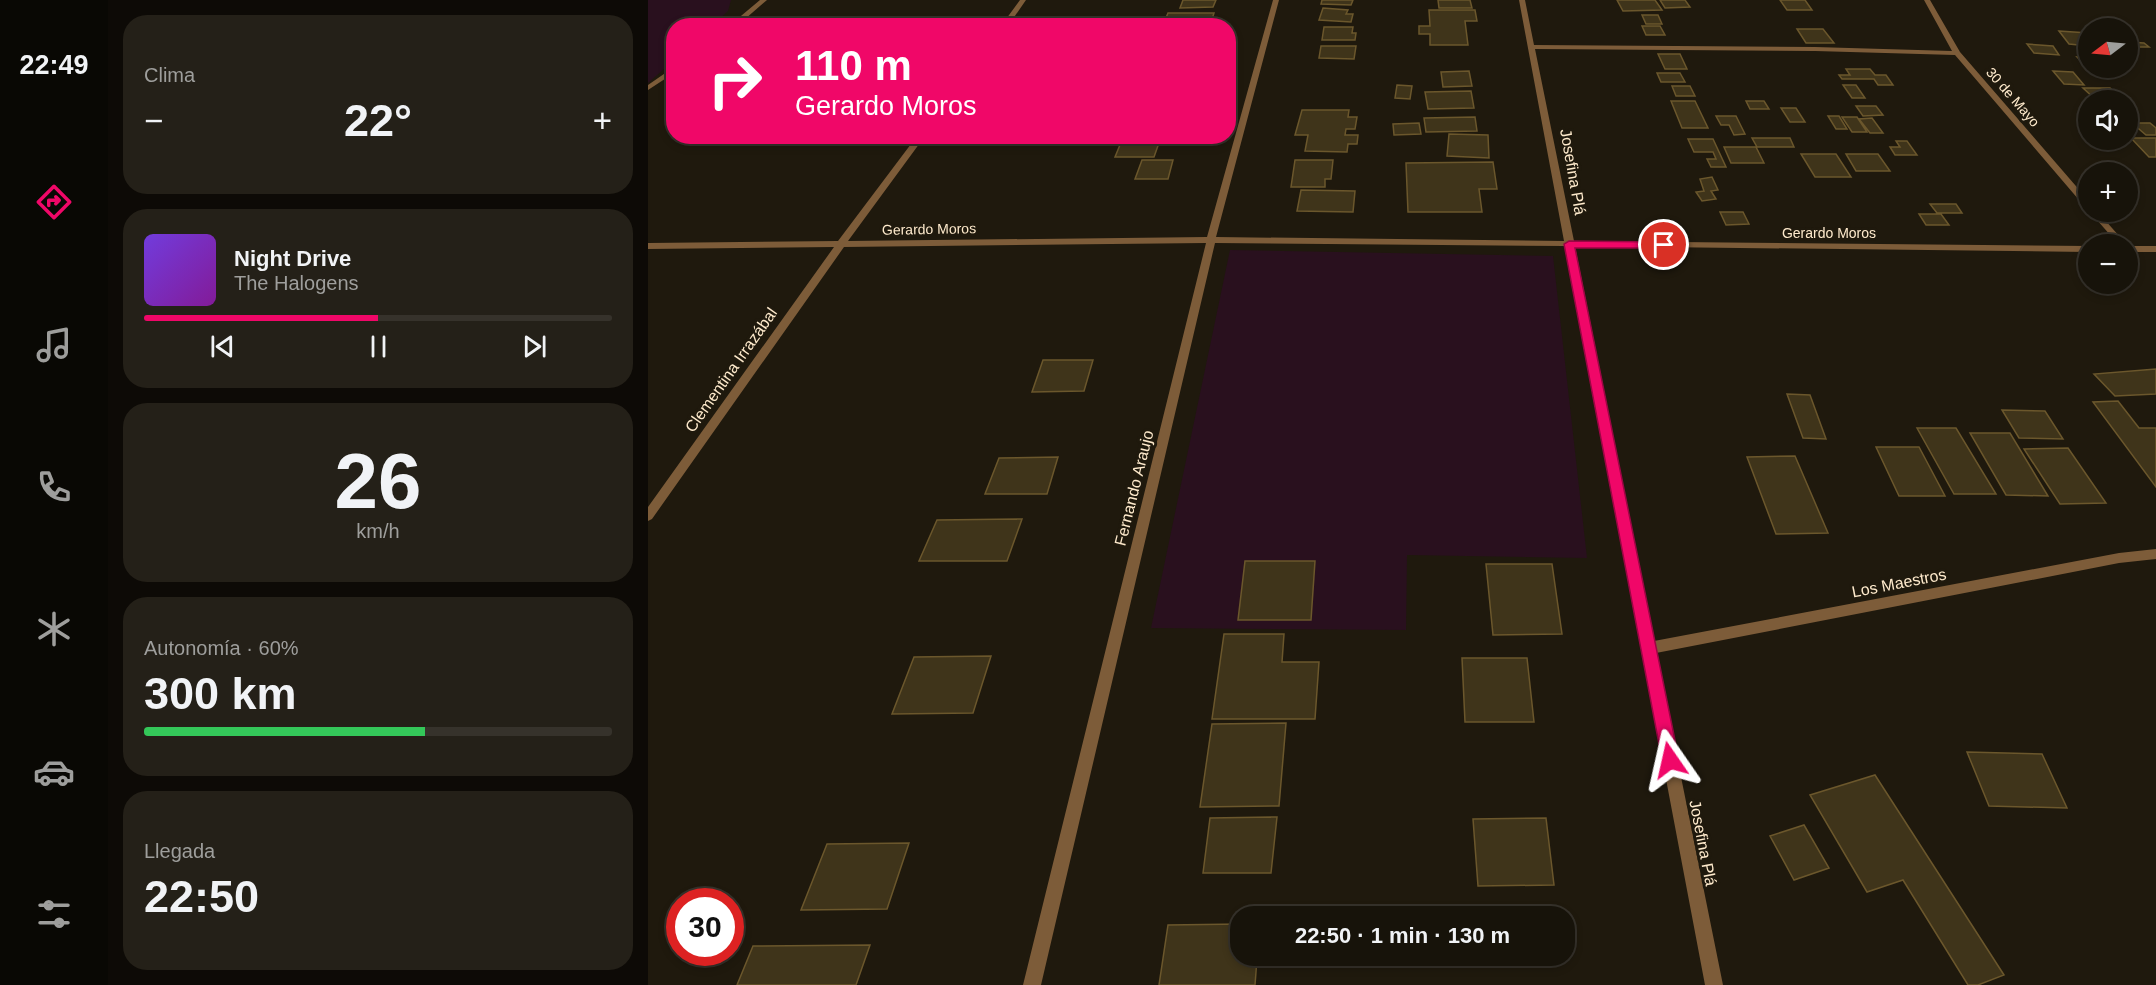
<!DOCTYPE html>
<html lang="es">
<meta charset="utf-8">
<style>
:root{--surface:#17130a;--page:#242018;--text:#f1f3f6;--muted:#9e9e9c;--line:#36322b;--accent:#f00768}
body{margin:0;font-family:Helvetica,sans-serif;background:var(--page);color:var(--text);height:100vh;display:flex;flex-direction:column;font-size:22px;white-space:nowrap}
*{box-sizing:border-box;margin:0}
p{font-size:20px;color:var(--muted)}
.icon{flex:none;width:33px;height:33px;fill:none;stroke:currentColor;stroke-width:2;stroke-linecap:round;stroke-linejoin:round}
.map{position:relative;flex:1;overflow:hidden}
.drawer{display:flex;flex-direction:column;gap:15px;padding:15px;background:#0d0a06;width:540px}
.drawer>*{flex:none}
.guide{position:absolute;left:18px;top:18px;width:570px;height:126px;border-radius:24px;box-shadow:0 3px 9px #0003,0 0 0 2px var(--line);background:#f00768;color:#fff;overflow:hidden}
.needle{width:39px;rotate:254deg}
.controls{position:absolute;left:1430px;top:18px;display:grid;gap:12px}
.controls a{display:grid;place-items:center;width:60px;height:60px;border-radius:50%;background:var(--surface);box-shadow:0 3px 9px #0003,0 0 0 2px var(--line);font-size:30px}
.speed{position:absolute;left:18px;top:888px;display:flex;gap:12px;font-size:30px;font-weight:700;text-align:center}
.speed>*{display:grid;place-content:center;width:78px;height:78px;border-radius:50%;background:var(--surface);box-shadow:0 3px 9px #0003,0 0 0 2px var(--line);line-height:1}
.speed .limit{border:9px solid #d22;background:#fff;color:#111}
.pin{position:absolute;display:grid;place-items:center;width:51px;height:51px;color:#fff;margin:-26px;border:3px solid #fff;border-radius:50%;box-shadow:0 2px 6px #0007}
.me{position:absolute;width:66px;margin:-33px;rotate:349deg;stroke-linejoin:round;filter:drop-shadow(0 0 4px #0008)}
.turn{display:flex;align-items:center;gap:21px;height:126px;padding:0 30px;font-size:27px}
.turn .icon{width:78px;height:78px;stroke-width:2.5}
.turn b{display:block;font-size:42px;line-height:51px}
.big{font-size:45px;font-weight:800;line-height:1.1}
.drawer .widget{flex:1;display:flex;flex-direction:column;justify-content:center;gap:9px;min-width:0;padding:0 21px;border-radius:24px;background:var(--page)}
.drawer .dial{align-items:center;gap:0}
.dial b{font-size:78px;line-height:1}
.song{display:flex;align-items:center;gap:18px}
.cover{width:72px;height:72px;border-radius:9px;background:linear-gradient(135deg,hsl(260 70% 55%),hsl(290 70% 35%))}
.played{height:6px;border-radius:3px;background:linear-gradient(90deg,var(--accent) 50%,var(--line) 50%)}
.keys{display:flex;justify-content:space-around;direction:ltr}
.heat{display:flex;justify-content:space-between;align-items:center;font-size:33px;direction:ltr}
.charge{height:9px;border-radius:4px;background:linear-gradient(90deg,#34c759 60%,var(--line) 0)}
.trip{position:absolute;left:582px;top:906px;width:345px;height:60px;border-radius:24px;background:var(--surface);box-shadow:0 3px 9px #0003,0 0 0 2px var(--line);font-weight:800;line-height:60px;text-align:center}
main{display:flex;flex:1;min-height:0}
.menu{display:flex;flex-direction:column;width:108px;justify-content:space-around;align-items:center;background:#090804;color:var(--muted)}
.menu .icon{width:42px;height:42px}
.menu .selected{color:var(--accent)}
.menu b{font-size:27px;color:var(--text)}
.map>svg:first-child{display:block}
</style>
<main>
<nav class="menu">
<b>22:49</b>
<svg class="icon selected" aria-label="directions" viewBox="0 0 24 24"><path d="M12 3l9 9-9 9-9-9zM9 14v-3h6M13 9l2 2-2 2"/></svg>
<svg class="icon" aria-label="music" viewBox="0 0 24 24"><path d="M9 18V5l10-2v13"/><circle cx="6" cy="18" r="3"/><circle cx="16" cy="16" r="3"/></svg>
<svg class="icon" aria-label="phone" viewBox="0 0 24 24"><path d="M5 4h4l2 5-3 2q2 4 5 5l2-3 5 2v4C11 20 4 13 5 4z"/></svg>
<svg class="icon" aria-label="climate" viewBox="0 0 24 24"><path d="M12 3v18M4 7l16 10M4 17L20 7"/></svg>
<svg class="icon" aria-label="car" viewBox="0 0 24 24"><path d="M5 17H2v-5l4-1 3-4h7l3 4 3 1v5h-3M9 17h6M6 11h13"/><circle cx="7" cy="17" r="2"/><circle cx="17" cy="17" r="2"/></svg>
<svg class="icon" aria-label="filters" viewBox="0 0 24 24"><path d="M4 7h16M4 17h16"/><circle cx="9" cy="7" r="2"/><circle cx="15" cy="17" r="2"/></svg>
</nav>
<section class="drawer">
<div class="widget"><p>Clima</p>
<div class="heat"><a>−</a><b class="big">22°</b><a>+</a></div>
</div>
<div class="widget">
<div class="song"><i class="cover"></i><div><b>Night Drive</b><p>The Halogens</p></div></div>
<div class="played"></div>
<div class="keys"><svg class="icon" aria-label="previous" viewBox="0 0 24 24"><path d="M18 5L8 12l10 7zM5 5v14"/></svg><svg class="icon" aria-label="pause" viewBox="0 0 24 24"><path d="M8 5v14M16 5v14"/></svg><svg class="icon" aria-label="next" viewBox="0 0 24 24"><path d="M6 5l10 7-10 7zM19 5v14"/></svg></div>
</div>
<div class="widget dial"><b>26</b><p>km/h</p></div>
<div class="widget"><p>Autonomía · 60%</p><b class="big">300 km</b><div class="charge"></div></div>
<div class="widget"><p>Llegada</p><b class="big">22:50</b></div>
</section>
<div class="map">
<svg width="1508" height="985" viewBox="0 0 1508 985">
<rect width="100%" height="100%" fill="#1f190d"/>
<path fill="#29101e" d="M0,0H83L80,11L65,25L26,26L25,61L0,83Z
M582,250L905,256L939,558L759,555L758,630L503,628Z"/>
<path fill="#3f341a" stroke="#6b572c" stroke-width="1.5" d="M535,0H568L565,7L532,8Z
M674,0H705L703,5L673,4Z
M790,0H822L824,8H791Z
M969,0H1007L1014,10L975,11Z
M1012,0H1037L1042,7L1017,8Z
M1132,0H1157L1164,10H1139Z
M675,8L700,10L698,14H705L703,22L671,20Z
M781,10H827L829,21H817L820,45H782V34H771V26H782Z
M520,13H566L562,25H515Z
M994,15H1010L1014,24H998Z
M994,26H1012L1017,35H998Z
M676,27H705L704,33H708L707,40H674Z
M1149,29H1175L1186,43H1158Z
M1411,31L1440,33V46L1421,44Z
M1479,42L1496,43L1501,47H1479Z
M1379,44L1405,46L1411,55L1386,53Z
M673,46H708L706,59L671,58Z
M1010,54H1032L1039,69H1017Z
M1429,57L1440,58V68H1463L1466,70H1441Z
M1198,69H1222L1227,75H1238L1245,85H1230L1226,79H1194L1191,75H1202Z
M821,71L824,86L795,87L793,72Z
M1405,71L1425,72L1436,85L1416,84Z
M1009,73H1032L1037,82H1013Z
M749,85L764,86L762,99L747,98Z
M1195,85H1208L1217,98H1204Z
M1024,86H1042L1047,96H1028Z
M1435,88H1462L1474,99H1447Z
M823,91L826,108L780,109L777,92Z
M1023,101H1047L1060,128H1034Z
M1098,101H1116L1121,109H1102Z
M1208,106H1228L1235,115L1215,116Z
M1133,108H1148L1157,122H1142Z
M654,110H701L700,117H709L707,129H698L697,135H710L709,144H700L699,152L657,151L660,135H647Z
M1068,116H1088L1097,134L1086,135L1081,125H1073Z
M1180,116H1191L1199,129H1188Z
M827,117L829,131L778,132L776,118Z
M1194,117H1209L1219,132H1204Z
M1224,118L1235,133H1222L1211,119Z
M771,123L773,134L746,135L745,124Z
M1484,123H1502L1508,128V135H1498Z
M801,134L840,135L841,158L799,156Z
M1104,138H1142L1146,147H1109Z
M1483,138H1508V157H1501Z
M1040,139H1065L1078,167H1063L1059,159H1068L1065,152H1046Z
M474,140H512L506,157H467Z
M1248,141H1259L1269,155H1247L1242,147H1252Z
M1076,147H1108L1116,163H1083Z
M1153,154H1188L1203,177H1167Z
M1198,154H1230L1242,171H1208Z
M494,160H525L520,179H487Z
M647,160H685L683,179H677V187H643Z
M845,162L849,189H831L834,212H760L758,163Z
M1064,177L1070,190L1063,191L1068,199L1054,201L1048,192L1056,191L1052,179Z
M653,190L707,191L705,212L649,211Z
M1282,204H1308L1314,213H1289Z
M1072,212H1095L1101,224L1078,225Z
M1271,214H1293L1301,225H1278Z
M395,360H445L436,391L384,392Z
M1508,369V394L1467,396L1446,374Z
M1139,394L1162,395L1178,439L1155,438Z
M1470,401L1491,428H1508V487L1445,402Z
M1354,410L1397,411L1415,439L1371,438Z
M1269,428H1308L1348,494H1306Z
M1322,433H1362L1400,496L1358,495Z
M1228,447H1271L1297,496H1251Z
M1420,448L1458,503L1412,504L1376,449Z
M1147,456L1180,533L1128,534L1099,457Z
M410,457L399,494H337L351,458Z
M374,519L359,561H271L289,520Z
M597,561H667L663,620H590Z
M838,564H904L914,634L845,635Z
M576,634H636L634,662H671L667,719H564Z
M343,656L325,713L244,714L266,657Z
M814,658H879L886,722H817Z
M638,723L631,806L552,807L564,724Z
M1319,752L1394,754L1419,808L1341,806Z
M1227,775L1356,975L1330,985H1320L1255,880L1219,892L1162,795Z
M629,817L623,873H555L562,818Z
M898,818L906,885L830,886L825,819Z
M1156,825L1181,868L1146,880L1122,836Z
M261,843L239,909L153,910L179,844Z
M592,924V956H599V959H609L607,985H511L520,925Z
M222,945L208,985H89L105,946Z"/>
<g fill="none" stroke-linecap="round" stroke-linejoin="round">
<path fill="#7d5c39" fill-rule="evenodd" d="M112,0H119L89,26H81Z
M372,0H378L360,26H353Z
M625,0H631L568,237L916,241L871,0H877L886,45L1167,47L1304,51L1276,0H1282L1312,52L1440,200V208L1437,207L1307,55L1167,51L887,49L926,241L1440,246V252L927,246L1006,641L1471,553L1508,549V559L1471,563L1008,653L1075,985H1057L917,246L567,243L393,985H375L558,243L196,247L4,519L0,521V507L186,247L0,249V243L190,241L269,136H277L200,241L559,237Z
M26,67V73L0,90V85Z
M1442,212H1450L1478,244H1470Z
M1479,246H1508V252H1479Z"/>
</g>
<path fill="#f00768" stroke="#9c0544" stroke-width="1.5" d="M921,241L1016,242L1021,245L1016,248H927L1031,760L1028,766L1022,769L1016,766L1014,760L916,244Z"/>
<g text-anchor="middle" dominant-baseline="central" stroke-width="6" stroke-linejoin="round" paint-order="stroke">
<g font-size="14" fill="#feeacc" stroke="#1f190d">
<text transform="translate(1365 97) rotate(49)">30 de Mayo</text>
<text transform="translate(281 229) rotate(-1)">Gerardo Moros</text>
<text x="1181" y="233">Gerardo Moros</text>
</g>
<g font-size="16" fill="#feeacc" stroke="#1f190d">
<text transform="translate(925 172) rotate(80)">Josefina Plá</text>
<text transform="translate(83 370) rotate(-55)">Clementina Irrazábal</text>
<text transform="translate(486 488) rotate(-76)">Fernando Araujo</text>
<text transform="translate(1251 583) rotate(-11)">Los Maestros</text>
<text transform="translate(1055 843) rotate(79)">Josefina Plá</text>
</g>
</g>
</svg>
<div class="controls">
<a><svg class="needle" viewBox="-14 -14 28 28"><path d="M0-13l5 13h-10z" fill="#e53935"/><path d="M0 13l5-13h-10z" fill="#9e9e9c"/></svg></a>
<a><svg class="icon" aria-label="sound" viewBox="0 0 24 24"><path d="M4 9h4l5-4v14l-5-4H4zM17 9q2 3 0 6"/></svg></a>
<a>+</a>
<a>−</a>
</div>
<div class="speed"><div class="limit">30</div></div>
<div class="pin" style="left:1016px;top:245px;background:#d93025"><svg class="icon" aria-label="arrive" viewBox="0 0 24 24"><path d="M6 21V4h12l-3 4 3 4H6"/></svg></div>
<svg class="me" style="left:1022px;top:760px" viewBox="-20 -20 40 40"><path d="M0-17L14 15 0 8-14 15z" fill="#f00768" stroke="#fff" stroke-width="4"/></svg>
<div class="trip">22:50 · 1 min · 130 m</div>
<div class="guide">
<div class="turn"><svg class="icon" aria-label="right" viewBox="0 0 24 24"><path d="M7 20v-9h11M14 6l5 5-5 5"/></svg><div><b>110 m</b>Gerardo Moros</div></div>
</div>
</div>
</main>
